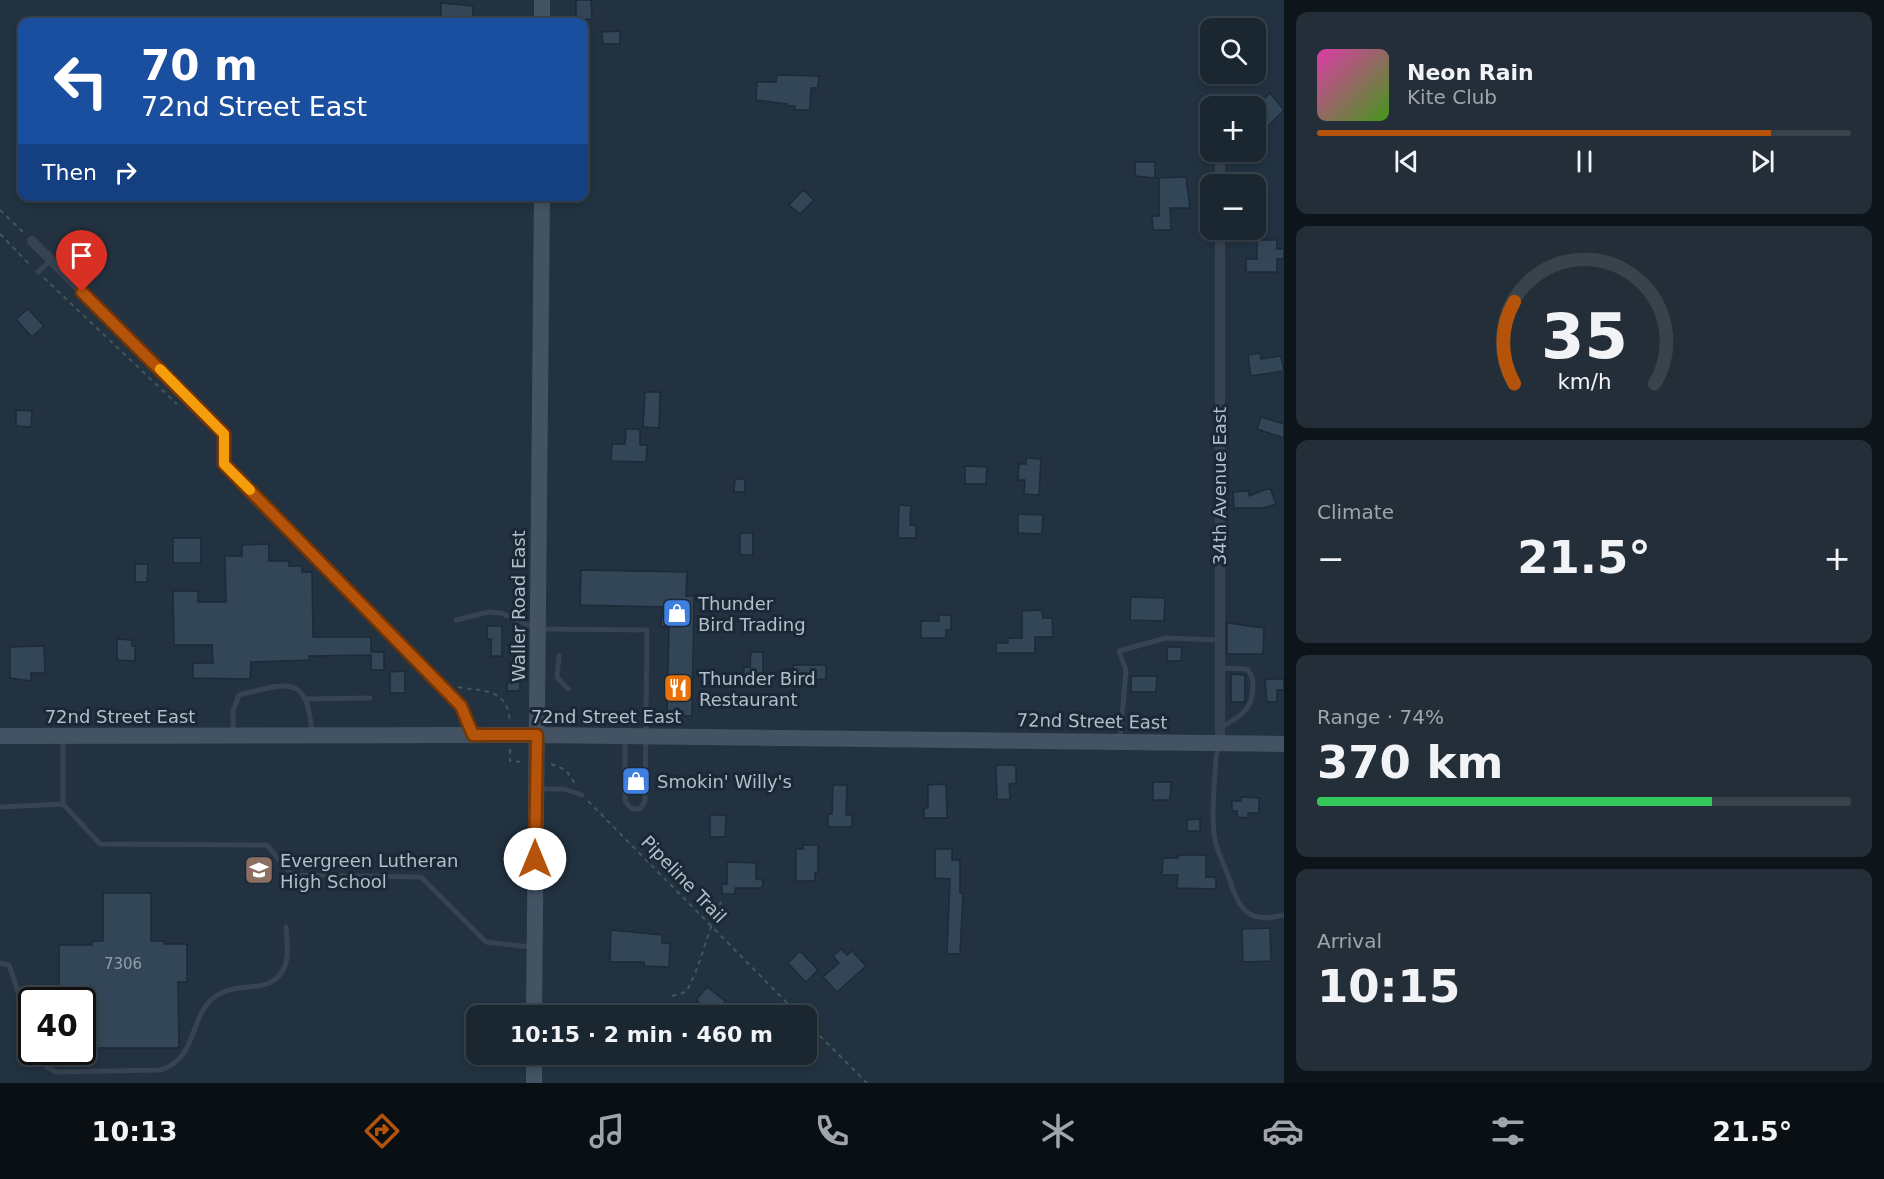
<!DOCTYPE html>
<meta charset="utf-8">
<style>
:root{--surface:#1a2630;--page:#232e38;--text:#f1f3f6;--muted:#9fa5ab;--line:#38434c;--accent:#b45309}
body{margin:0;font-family:"DejaVu Sans",sans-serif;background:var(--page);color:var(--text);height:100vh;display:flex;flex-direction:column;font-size:22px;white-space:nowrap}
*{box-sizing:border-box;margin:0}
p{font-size:20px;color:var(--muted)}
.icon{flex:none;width:33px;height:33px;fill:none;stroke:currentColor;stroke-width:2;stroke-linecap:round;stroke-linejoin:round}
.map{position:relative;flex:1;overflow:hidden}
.drawer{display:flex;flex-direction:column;gap:12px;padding:12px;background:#0e151a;width:600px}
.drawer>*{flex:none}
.top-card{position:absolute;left:18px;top:18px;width:570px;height:183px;border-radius:12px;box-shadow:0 3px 9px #0003,0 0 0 2px var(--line);background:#1a4fa0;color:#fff;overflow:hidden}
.tools{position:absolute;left:1200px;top:18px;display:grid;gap:12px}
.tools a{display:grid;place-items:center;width:66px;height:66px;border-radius:12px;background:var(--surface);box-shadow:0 3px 9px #0003,0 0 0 2px var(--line);font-size:30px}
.speed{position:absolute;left:18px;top:987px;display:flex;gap:12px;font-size:30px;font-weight:700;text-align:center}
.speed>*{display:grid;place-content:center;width:78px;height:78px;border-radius:50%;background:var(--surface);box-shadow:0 3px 9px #0003,0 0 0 2px var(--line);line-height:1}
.speed .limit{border:3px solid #111;border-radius:9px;background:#fff;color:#111}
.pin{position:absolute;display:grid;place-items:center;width:51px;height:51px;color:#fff;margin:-62px -26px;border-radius:50% 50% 50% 0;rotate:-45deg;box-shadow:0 0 6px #0007}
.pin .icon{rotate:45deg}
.me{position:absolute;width:66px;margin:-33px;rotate:0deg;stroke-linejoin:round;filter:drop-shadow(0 0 4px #0008)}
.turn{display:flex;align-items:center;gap:21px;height:126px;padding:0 24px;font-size:27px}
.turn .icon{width:78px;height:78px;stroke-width:2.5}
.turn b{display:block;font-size:42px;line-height:51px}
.then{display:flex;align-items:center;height:57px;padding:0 24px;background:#0003;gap:12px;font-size:22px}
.big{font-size:45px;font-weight:700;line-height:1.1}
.drawer .tile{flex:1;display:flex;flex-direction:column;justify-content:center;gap:9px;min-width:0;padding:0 21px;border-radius:12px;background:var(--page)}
.drawer .dial{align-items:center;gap:0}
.dial svg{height:156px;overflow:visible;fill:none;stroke:var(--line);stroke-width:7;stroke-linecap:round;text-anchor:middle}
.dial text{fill:var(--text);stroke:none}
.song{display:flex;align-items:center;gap:18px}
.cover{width:72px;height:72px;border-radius:9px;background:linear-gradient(135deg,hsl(320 70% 55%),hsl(100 70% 35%))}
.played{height:6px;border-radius:3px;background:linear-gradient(90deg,var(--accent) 85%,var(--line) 85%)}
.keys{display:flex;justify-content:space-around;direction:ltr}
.heat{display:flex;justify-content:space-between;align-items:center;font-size:33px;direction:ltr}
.charge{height:9px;border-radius:4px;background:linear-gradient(90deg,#34c759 74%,var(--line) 0)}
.trip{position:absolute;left:466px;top:1005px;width:351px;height:60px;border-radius:12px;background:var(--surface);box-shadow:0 3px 9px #0003,0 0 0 2px var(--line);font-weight:700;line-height:60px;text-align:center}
.tabs{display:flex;height:96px;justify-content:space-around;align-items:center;background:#0a0f13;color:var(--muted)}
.tabs .icon{width:42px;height:42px}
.tabs .active{color:var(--accent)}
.tabs b{font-size:27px;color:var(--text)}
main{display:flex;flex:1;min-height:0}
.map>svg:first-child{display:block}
</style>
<main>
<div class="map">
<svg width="1284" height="1083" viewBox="0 0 1284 1083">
<rect width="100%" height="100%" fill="#223240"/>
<path fill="#334657" stroke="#1d2a37" stroke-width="1.5" d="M576,0H591L592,19L576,20Z
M441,3L473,6V19L441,22Z
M620,31V44H603L602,32Z
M777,75L819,76L818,88H811L810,110H795V106H787V104L756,100L757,82H776Z
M1270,93L1284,110L1256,138V107Z
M1135,162H1155V178L1135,176Z
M1186,177L1190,208H1170L1171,230H1153L1152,216H1159V178Z
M803,190L814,200L800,214L789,205Z
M1257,240H1277V249H1284V259H1277V272H1246V259H1257Z
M28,309L44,326L32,337L16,319Z
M1260,353L1261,359L1281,356L1284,371L1251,376L1248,355Z
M645,392H660L659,428L643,427Z
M16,410L32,411L31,427L16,426Z
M1261,417L1284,424V438L1257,429Z
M626,429H640V445H647L646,462L611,461L612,444H625Z
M1026,458L1041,459L1039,495L1024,494L1025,480H1018L1019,464H1026Z
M965,466L987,467L986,484H965Z
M735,479H745V492H734Z
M1270,488L1276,504L1263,508H1234L1233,492L1249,491V496Z
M899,505L911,506L910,525H916V538H898Z
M1018,514L1043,515L1042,534L1018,533Z
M740,533H753V555H740Z
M173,538H201V563H173Z
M269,544V561H289V566H302V572H312L313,637H371V652H384V670H371V655L309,656V660L251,662L250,679L193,678V663H213L212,645H174L173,591H198V602H226L225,556H242V545Z
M135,564H148L147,582H135Z
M581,570L687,572L686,596H694L692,716L667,715L669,627L661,626L662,607L580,605Z
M1131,597L1165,598L1164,621L1130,620Z
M1042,610L1043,618H1052L1053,637H1035V653H996V643H1008V638H1022V611Z
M939,615H951V630H946V638H921V621H939Z
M1227,623L1264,628L1263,654H1227Z
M487,626H502V656H491V639H487Z
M117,639L132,640V646H135V661L117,660Z
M44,646L45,673H31V681L10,678V647Z
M1167,647H1182L1181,661H1167Z
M751,652H763V679H751V676H744V667H750Z
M793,665H826V679L785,680V669H793Z
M405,671V693H390V672Z
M1231,674L1245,675V702H1231Z
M1131,676H1157L1156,692H1131Z
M1265,679H1284V690H1277V702H1267Z
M507,682H520V691H507Z
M996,765H1016V783L1009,784L1010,799L997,800Z
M1153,782H1171L1170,800H1153Z
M946,784L947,818H924V808H928V785Z
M833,785H847L846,815H852V827H828V814H832Z
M1241,797L1259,798V813H1248V818L1237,817V811H1232V801H1241Z
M710,815H726L725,837H710Z
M1200,819V831H1187V820Z
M803,845H818V873H815V881H796V849H803Z
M935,849H952V860H960V893H963L960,954H947L950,879L935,878Z
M1178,855H1206V877H1216V889L1177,888L1178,875H1162L1163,858H1178Z
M727,862L756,863V879L763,880L762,888H735V894H722V884H727Z
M103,893H151V941H164V944H187V982H178L179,1048H82V1000H59V945H92V941H103Z
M1270,928L1271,961L1243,962L1242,929Z
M611,930L662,935V943H670L669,967L644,966V962H610Z
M841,949L847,955L852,951L866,966L837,992L823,977L839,963L833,956Z
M800,951L818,970L806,982L788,963Z
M707,987L725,1001L715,1016L696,1000Z"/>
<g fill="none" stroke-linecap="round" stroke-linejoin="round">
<path stroke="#3d5958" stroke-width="2" stroke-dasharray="4.5 4.5" stroke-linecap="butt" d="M0,210L24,233
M0,234L31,266
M44,278L177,404
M458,687C486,692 507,688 510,722
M510,749V761L522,762
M551,764L566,770L575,784
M588,801L800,1016
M672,996L686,992C702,964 707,931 721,902
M807,1023L867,1083"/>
<path stroke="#364350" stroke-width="5" d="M38,272L51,260
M456,620L489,612L501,613L537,629L647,630L645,801L641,808C633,811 630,808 625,801V737
M559,656L557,677L568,689
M1218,668L1247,669C1252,675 1253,679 1253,686C1253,711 1239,717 1220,728
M306,699L370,698
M233,734V711L239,695C288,683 307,673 312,733
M63,737V804L100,844L267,845L292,875L421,877L486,942L531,947
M1120,739L1126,670L1119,651L1166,638L1218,640
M1219,746L1216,756C1215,779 1210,824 1216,844C1219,855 1225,867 1229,878C1239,911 1249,924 1284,915
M537,789H564L582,795
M0,807L63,804
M0,963L9,965L32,1033
M36,1052L47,1067L56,1072L160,1070C199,1059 188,1015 216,996C236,982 263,993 279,976C291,963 287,942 286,927
M536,1064H669"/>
<path stroke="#364350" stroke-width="10" d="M1220,184V158
M32,241L224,434V464L461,706L473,735
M1220,742V230"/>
<path stroke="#435363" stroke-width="16" d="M542,22V0
M0,736L537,735L1284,744
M534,1016L542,196
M534,1083V1054"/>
</g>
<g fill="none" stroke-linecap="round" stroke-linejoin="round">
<g stroke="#753606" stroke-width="15">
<path id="route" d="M82,292L224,434V464L461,706L473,735H537L535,859"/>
</g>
<use href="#route" stroke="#b45309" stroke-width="10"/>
<path stroke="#f59e0b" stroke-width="10" d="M160,369L224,434V464L250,490"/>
</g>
<defs>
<g id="shop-square" transform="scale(1.5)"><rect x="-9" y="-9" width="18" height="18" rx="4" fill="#3f7fe0" stroke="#1b2835"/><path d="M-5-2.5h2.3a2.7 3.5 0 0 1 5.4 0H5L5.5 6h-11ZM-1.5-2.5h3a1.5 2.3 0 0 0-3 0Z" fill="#fff"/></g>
<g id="restaurant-square" transform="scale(1.5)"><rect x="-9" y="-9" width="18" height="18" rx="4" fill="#e8710a" stroke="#1b2835"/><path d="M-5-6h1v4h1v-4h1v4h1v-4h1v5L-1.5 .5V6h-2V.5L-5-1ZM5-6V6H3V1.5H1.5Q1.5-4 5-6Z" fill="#fff"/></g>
<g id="school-square" transform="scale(1.5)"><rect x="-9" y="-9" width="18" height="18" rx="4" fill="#8d6e63" stroke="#1b2835"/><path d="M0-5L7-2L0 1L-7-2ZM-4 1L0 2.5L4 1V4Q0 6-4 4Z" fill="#fff"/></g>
</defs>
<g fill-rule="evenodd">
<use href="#shop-square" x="677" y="613"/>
<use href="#restaurant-square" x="678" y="688"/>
<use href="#shop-square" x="636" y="781"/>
<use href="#school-square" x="259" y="870"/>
</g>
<g text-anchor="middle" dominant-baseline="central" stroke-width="6" stroke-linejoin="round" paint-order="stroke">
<g font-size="15" fill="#909eac">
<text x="123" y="964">7306</text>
</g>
<g font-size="18" fill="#b2becb" stroke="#1b2835">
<text transform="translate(1219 486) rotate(-90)">34th Avenue East</text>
<text transform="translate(518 606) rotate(-90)">Waller Road East</text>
<text x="120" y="716">72nd Street East</text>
<text x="606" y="716">72nd Street East</text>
<text transform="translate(1092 721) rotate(1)">72nd Street East</text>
<text transform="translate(684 879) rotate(46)">Pipeline Trail</text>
</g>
<g font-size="18" fill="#b2becb" stroke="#1b2835" text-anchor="start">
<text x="698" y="603">Thunder<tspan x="698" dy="21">Bird Trading</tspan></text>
<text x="699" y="678">Thunder Bird<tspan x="699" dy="21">Restaurant</tspan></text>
<text x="657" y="781">Smokin' Willy's</text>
<text x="280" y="860">Evergreen Lutheran<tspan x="280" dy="21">High School</tspan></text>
</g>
</g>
</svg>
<div class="tools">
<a><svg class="icon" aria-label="search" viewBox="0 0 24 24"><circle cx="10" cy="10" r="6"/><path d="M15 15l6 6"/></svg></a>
<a>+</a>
<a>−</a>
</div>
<div class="speed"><div class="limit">40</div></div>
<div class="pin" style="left:82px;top:292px;background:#d93025"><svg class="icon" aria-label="arrive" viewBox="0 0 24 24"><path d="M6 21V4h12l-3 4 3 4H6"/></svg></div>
<svg class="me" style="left:535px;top:859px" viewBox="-20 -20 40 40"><circle r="19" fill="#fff"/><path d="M0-13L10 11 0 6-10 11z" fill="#b45309"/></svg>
<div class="trip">10:15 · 2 min · 460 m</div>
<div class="top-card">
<div class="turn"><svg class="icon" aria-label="left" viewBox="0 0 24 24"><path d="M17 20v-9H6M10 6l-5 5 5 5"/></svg><div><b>70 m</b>72nd Street East</div></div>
<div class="then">Then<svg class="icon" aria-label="right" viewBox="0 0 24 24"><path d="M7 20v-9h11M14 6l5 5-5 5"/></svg></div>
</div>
</div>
<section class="drawer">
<div class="tile">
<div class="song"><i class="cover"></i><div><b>Neon Rain</b><p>Kite Club</p></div></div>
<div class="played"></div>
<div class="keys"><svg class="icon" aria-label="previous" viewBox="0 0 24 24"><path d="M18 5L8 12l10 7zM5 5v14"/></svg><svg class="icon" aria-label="pause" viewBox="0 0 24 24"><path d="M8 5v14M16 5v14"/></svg><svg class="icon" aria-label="next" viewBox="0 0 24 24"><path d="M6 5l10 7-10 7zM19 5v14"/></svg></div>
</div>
<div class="tile dial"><svg viewBox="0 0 100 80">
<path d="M14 69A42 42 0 1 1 86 69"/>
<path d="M14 69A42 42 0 0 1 14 27" stroke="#b45309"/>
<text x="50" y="56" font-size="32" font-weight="700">35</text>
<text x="50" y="72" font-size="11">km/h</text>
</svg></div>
<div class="tile"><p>Climate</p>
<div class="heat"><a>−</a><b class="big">21.5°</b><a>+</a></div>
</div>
<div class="tile"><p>Range · 74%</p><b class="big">370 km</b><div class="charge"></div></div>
<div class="tile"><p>Arrival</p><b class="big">10:15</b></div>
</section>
</main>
<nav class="tabs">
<b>10:13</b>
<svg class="icon active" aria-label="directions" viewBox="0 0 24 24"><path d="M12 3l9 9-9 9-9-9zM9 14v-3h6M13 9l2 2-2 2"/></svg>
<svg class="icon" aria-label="music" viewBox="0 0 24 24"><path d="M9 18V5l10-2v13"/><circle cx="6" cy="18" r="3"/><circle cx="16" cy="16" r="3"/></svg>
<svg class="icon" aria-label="phone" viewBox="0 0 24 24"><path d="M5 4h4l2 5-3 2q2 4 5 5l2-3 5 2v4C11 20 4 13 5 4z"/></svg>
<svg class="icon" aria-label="climate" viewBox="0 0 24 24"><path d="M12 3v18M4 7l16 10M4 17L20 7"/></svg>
<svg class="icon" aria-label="car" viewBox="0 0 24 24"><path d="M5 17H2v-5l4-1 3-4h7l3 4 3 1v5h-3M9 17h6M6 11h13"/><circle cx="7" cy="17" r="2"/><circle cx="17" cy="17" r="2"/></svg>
<svg class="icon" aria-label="filters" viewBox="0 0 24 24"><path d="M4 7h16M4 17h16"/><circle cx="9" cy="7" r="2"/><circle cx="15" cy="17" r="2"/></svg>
<b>21.5°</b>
</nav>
